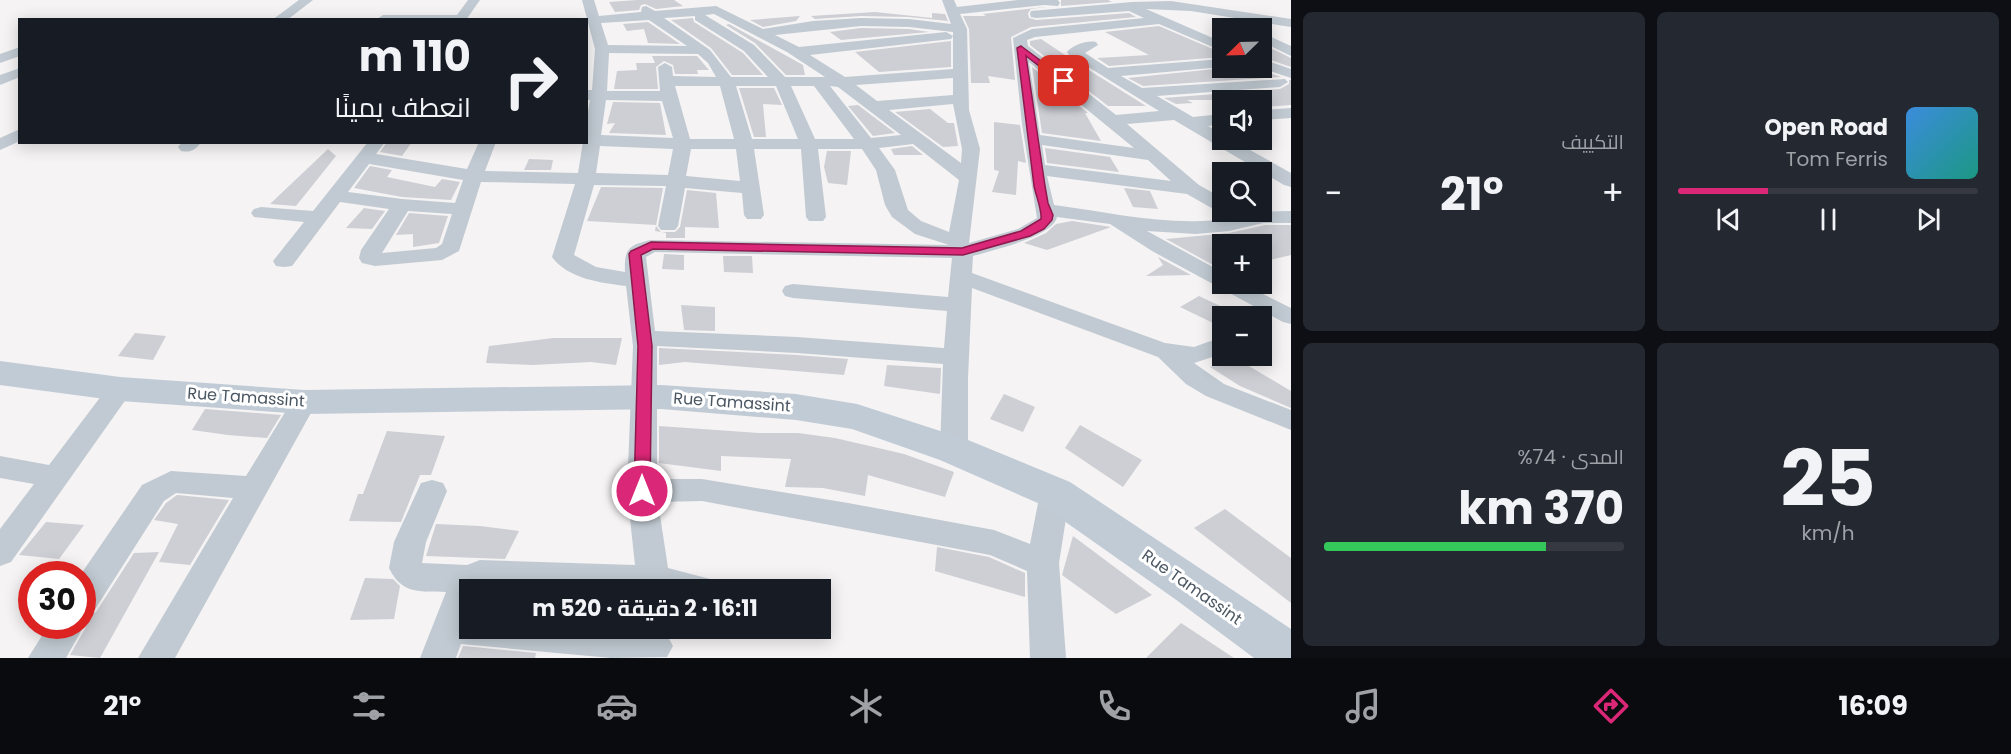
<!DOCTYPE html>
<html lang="ar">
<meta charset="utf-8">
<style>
:root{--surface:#171b24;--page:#242831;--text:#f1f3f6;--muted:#9ea1a6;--line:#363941;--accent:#db2777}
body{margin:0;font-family:Poppins,Cairo,sans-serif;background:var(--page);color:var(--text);direction:rtl;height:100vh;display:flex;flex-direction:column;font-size:22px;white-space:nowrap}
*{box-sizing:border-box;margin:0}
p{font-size:20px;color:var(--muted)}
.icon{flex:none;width:33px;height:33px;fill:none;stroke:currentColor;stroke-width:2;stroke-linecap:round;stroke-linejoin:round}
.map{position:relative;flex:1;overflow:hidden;direction:ltr}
.side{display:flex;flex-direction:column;gap:12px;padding:12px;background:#0d0f14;width:720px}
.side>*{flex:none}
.hud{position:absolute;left:18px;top:18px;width:570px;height:126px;border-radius:0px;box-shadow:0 3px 15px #0003;direction:rtl;background:#171b24;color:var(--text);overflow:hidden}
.needle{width:39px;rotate:247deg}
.fabs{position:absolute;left:1212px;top:18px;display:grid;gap:12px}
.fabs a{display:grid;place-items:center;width:60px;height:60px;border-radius:0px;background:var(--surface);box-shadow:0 3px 15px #0003;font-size:30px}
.speed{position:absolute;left:18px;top:561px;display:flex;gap:12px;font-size:30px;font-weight:700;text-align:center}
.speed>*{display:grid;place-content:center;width:78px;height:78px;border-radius:50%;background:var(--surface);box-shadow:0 3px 15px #0003;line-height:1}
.speed .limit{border:9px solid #d22;background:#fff;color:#111}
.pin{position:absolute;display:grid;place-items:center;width:51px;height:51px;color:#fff;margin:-26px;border-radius:12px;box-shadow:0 3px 9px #0006}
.me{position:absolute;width:66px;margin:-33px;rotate:0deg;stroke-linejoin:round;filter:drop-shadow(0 0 4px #0008)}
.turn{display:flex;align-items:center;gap:21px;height:126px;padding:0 18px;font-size:27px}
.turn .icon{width:78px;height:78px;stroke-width:2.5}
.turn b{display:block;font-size:42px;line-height:51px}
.big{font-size:45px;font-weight:700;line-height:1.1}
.side .widget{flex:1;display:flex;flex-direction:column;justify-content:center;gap:9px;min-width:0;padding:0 21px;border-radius:9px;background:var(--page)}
.side .dial{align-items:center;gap:0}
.dial b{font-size:78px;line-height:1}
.song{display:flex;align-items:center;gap:18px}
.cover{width:72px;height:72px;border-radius:9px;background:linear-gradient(135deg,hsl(210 70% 55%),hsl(170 70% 35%))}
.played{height:6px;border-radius:3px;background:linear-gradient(90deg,var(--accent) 30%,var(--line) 30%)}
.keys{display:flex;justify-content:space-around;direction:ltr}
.heat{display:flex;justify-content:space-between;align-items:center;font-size:33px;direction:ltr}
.charge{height:9px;border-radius:4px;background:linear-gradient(90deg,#34c759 74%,var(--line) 0)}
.side .tiles{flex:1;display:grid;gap:12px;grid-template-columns:repeat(2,1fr)}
.trip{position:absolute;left:459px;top:579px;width:372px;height:60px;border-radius:0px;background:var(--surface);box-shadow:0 3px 15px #0003;font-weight:700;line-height:60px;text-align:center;direction:rtl}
.tab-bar{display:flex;height:96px;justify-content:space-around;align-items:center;background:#090b0e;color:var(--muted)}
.tab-bar .icon{width:42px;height:42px}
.tab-bar .selected{color:var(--accent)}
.tab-bar b{font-size:27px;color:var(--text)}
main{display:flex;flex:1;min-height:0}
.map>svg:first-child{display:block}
</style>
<main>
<section class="side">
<div class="tiles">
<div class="widget">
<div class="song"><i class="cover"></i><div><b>Open Road</b><p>Tom Ferris</p></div></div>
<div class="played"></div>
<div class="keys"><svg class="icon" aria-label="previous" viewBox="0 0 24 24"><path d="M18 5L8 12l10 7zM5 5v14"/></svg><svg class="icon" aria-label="pause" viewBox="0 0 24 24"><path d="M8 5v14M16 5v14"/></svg><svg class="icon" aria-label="next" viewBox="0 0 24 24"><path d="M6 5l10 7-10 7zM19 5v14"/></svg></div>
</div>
<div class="widget"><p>التكييف</p>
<div class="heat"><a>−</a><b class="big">21°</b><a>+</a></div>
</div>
<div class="widget dial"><b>25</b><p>km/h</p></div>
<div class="widget"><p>المدى · 74%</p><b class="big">370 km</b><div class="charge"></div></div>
</div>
</section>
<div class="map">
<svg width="1291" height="658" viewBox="0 0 1291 658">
<rect width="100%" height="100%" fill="#f5f3f3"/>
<path fill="#cdcfd5" d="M637,0H674L683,6L656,9L645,4L641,5L639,10L615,12L609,2Z
M1061,0H1108L1112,2L1061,6Z
M1044,7H1046L1031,9L1028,13L1029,18L1036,20L1129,13L1136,17L1031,27L1011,37L1015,80L988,76L990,83H971L969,29L963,16H986L983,14Z
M875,12L932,18V13L945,14L948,21L909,17L861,16L815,19L811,16Z
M800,16L796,21L763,27L750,20Z
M693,18L694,22L743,53L763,75H732L711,48L671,20Z
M648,22L680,44L648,43L644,29L627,31L623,24Z
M729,24L803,65L805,75H786L755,43L726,25Z
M1159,26L1222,53V57L1109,66L1097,58L1149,55L1105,32Z
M861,28L909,29L929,32L841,40L830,32Z
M1041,39L1068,57L1146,106H1108L1030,45V41Z
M951,41V67L879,72L855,52Z
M1262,44L1291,58V67L1262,57Z
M652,56H697L709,70H697L698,74H675L673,65L664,61L656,67L658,89H614L617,71L637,70L636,63H655Z
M1032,67L1088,113H1085L1101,141L1042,133Z
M1224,68H1259L1260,70L1281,77L1143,86L1128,78Z
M1289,80H1291V105L1262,107V100H1187L1193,103L1176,104L1164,98L1280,89L1289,84Z
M739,88H774L782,105L763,104L766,137H754Z
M613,102L660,103L666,135L609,133L615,123L607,124Z
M858,105L895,133L873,136L848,106Z
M930,109L948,123H954L958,146L943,147L895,112Z
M994,122L1020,125L1026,163L1018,161L1016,195L992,192L999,171L994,170Z
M387,142H412L402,156L380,152Z
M912,146L923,155H894L891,149Z
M1045,148L1110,157L1119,172L1047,163Z
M328,149L336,156L296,206L270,204Z
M827,151H851L847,185L828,183L824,167Z
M529,159L553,160L551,170H524Z
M370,166L392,170L387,177L435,187L442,179L460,182L451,200L402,197L354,188Z
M601,187L663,188L656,226L661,232L655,231L656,225L587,221Z
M1124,188L1150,191L1158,209L1133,207Z
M687,190L716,193L719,228L685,227V238H666V233L662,232H675L680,227Z
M364,208L385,211L372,229L346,228Z
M409,213L448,216L439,243L413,247V234L396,235Z
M1072,221L1111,227L1047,250L1024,243L1046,233L1056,224Z
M1266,225H1291V255L1262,262V244H1222V270L1166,239L1229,233Z
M664,254L684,255V270L662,269Z
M723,256H752L753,273L724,272Z
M1158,257L1191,275L1146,276L1163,265Z
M1199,296L1231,311L1213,323L1180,307Z
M681,305L715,307V331L684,330Z
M135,333L166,336L153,360L118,356Z
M553,338H622L616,365L591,362L533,365L486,363L489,346Z
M659,348L797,355L848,359L844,375L685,362L659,365Z
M1237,359L1291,391V408L1240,386L1210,367Z
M887,365L941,368L940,394L884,386Z
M1004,394L1035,407L1023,432L990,419Z
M205,409L281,415L267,438L228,435L192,430Z
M1080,425L1142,460L1123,487L1065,448Z
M659,426L759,433H798L835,438L904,454L954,472L945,497L868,475L865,496L823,488L785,487L791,459L721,456V471L659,463Z
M387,431L445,436L431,475H420L401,522L349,521L358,494H363Z
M177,495L229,500L190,565L159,562L178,524L154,520L166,503Z
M1225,509L1291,558V603L1194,528Z
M46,522L84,525L59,559L19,555Z
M436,524L480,526L519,531L505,559L426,556Z
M1073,536L1152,595L1116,614L1062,575Z
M937,547L989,557L1025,573V597L935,571Z
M159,552L100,658L70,655L86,627L82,617L96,612L134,553Z
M365,578L393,579L400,586L394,619L350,620Z
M1181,623L1234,658H1146Z
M463,646L536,653L535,658H458Z"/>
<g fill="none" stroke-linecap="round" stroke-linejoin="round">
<path fill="#c1cad2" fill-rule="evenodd" d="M299,0H313L287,20H272Z
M468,0H480L466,20L377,19L383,15H457Z
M582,0H594L599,16L641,12L642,7L646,6L655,11L716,6L763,29L813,21L861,18L909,19L951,24L942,0H954L957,7L1019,0H1058L1060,3L1058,6L1044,5L960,14L967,29L969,110L980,149L969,243L1018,229L1037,218L1022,124L1013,38L1032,29L1144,18L1129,11L1036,18L1031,17L1030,14L1031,11L1132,2L1171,1L1291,19V27L1191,11L1146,9L1222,42V51L1159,24L1035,37L1027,40L1028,46L1116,115L1159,111L1069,55L1067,52C1073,45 1087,40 1096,42L1098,45L1085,53L1108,68L1222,59V67L1121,76L1142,88L1285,79L1288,82L1280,87L1157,96L1193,117L1222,114V124L1208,126L1222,134V140H1232L1291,173V187L1284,185L1174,120L1127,124L1199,185L1222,198L1224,212L1215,210L1187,194L1047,176L1054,205C1116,213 1177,229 1239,217L1240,212L1291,211V223H1263L1229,231L1196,234L1147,231L1222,272V284H1243L1291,308V324L1283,322L1152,251L1110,224L1057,217C1053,237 992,250 973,256L972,273L1165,343L1194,347L1222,337V354L1194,363L1224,384L1291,410V430L1206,396L1186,384L1158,357L972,288L968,378V450L964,457L954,460L944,457L940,450L943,364L797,353L657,346V479H702L848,503L994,530L1030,544L1040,493L1044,485L1055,482L1066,485L1070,493L1059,563L1066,658H1030L1027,571L990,555L702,501L658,502L668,568L714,580L718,590H470V628L655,630L667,635L673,646L667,657L611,658L461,644L456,658H420L446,592C420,591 402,595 389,568L394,542L421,483L432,480L443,483L447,491L426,542L422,563L467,565L480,560L635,565L627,491L633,346L626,286C602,283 568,279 552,257L575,184L481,182L459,251L442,260L375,266L362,263L359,258L361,250L389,209L340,202L292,266L284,267L276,266L273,261L304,222L254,217L251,213L254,209L261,207L313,211L368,142H385L376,154L467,169L479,142H496L485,171L578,173L583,142H586V123L590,100H586V90H592L595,49ZM714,14L787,52L825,77H785L754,45L705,15ZM695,16V20L744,51L768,77H731L710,50L664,18ZM649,20L687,46L608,45L601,23ZM861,26L909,27L953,32V69L845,77L810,55L951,39L953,36L946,32L799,47L775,35ZM609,53L698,54L708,63L716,77L673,76L672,67L665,63L658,67L660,91H607ZM1029,62L1134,148L1040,135ZM953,78V95L877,101L856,85ZM675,86H720L734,139H690ZM736,86H776L798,139H752ZM791,86H814L854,139H815ZM830,86L838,87L901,135L871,138ZM606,100L662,101L673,138L601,135ZM953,104L962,149L961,163L889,110ZM913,144L959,180L949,232L921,221L908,210L895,170L879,148ZM1042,145L1148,160L1171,181L1045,165ZM600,146L673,149L668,175L596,173ZM691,149H736L740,181L686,176ZM754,149H801L806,217L809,221H823L826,217L818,149H862L876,170L885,205L892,217L915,234L949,245L651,240C628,245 624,249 625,272L596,267L574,255L594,185L666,186L658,226L661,230H675L678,226L685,188L742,193L744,215L747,219H761L764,215ZM369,164L463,180L455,203L402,199L348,192ZM408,211L452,214L442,244L436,248L382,253ZM655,252L952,258L948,297L793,284L785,286L782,291L785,296L793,298L947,311L944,348L797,337L655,331L646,257Z
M1262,33L1291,46V56L1262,42Z
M20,47V56L0,63V54Z
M1262,59L1291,69V78L1261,68Z
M20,68V77L0,85V75Z
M1291,108V118L1262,120V110Z
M20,129V141L0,150V138Z
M182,142H201C196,150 190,153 181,151L178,147Z
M120,380L129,383L133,389L129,395L11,562L0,566V529L34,484L0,478V456L49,465L111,383Z
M304,393L313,396L317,402L175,658H138L233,498L176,493L164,501L94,611L82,615L81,574L142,485L171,471L246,476L295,396Z
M82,622L84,626L66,658H28L48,626H82Z"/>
<path fill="#c1cbd6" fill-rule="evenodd" d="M0,361L120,377L304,390L661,385L796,394L857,404L968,440L1070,482L1291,629V658H1254L1175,599L1040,504L940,460L852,429L796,420L661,409L304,414L120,401L0,385Z"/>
</g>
<path fill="#db2777" stroke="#8e194d" stroke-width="1.5" d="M1021,46L1068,81L1061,83L1026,56L1045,186L1048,203L1053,215L1052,220L1044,229L1030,236L963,255L653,249L641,255L652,346L650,491L648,496L642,497L636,496L634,491L638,346L629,254L631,251L651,242L962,248L1021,231L1041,219C1042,210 1036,196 1034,186L1017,48Z"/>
<g text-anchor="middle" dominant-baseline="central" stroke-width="6" stroke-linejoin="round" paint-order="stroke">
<g font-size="16" fill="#4a5661" stroke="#fff">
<text transform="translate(246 397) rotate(4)">Rue Tamassint</text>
<text transform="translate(732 402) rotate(4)">Rue Tamassint</text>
<text transform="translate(1192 587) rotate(35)">Rue Tamassint</text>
</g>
</g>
</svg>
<div class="fabs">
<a><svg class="needle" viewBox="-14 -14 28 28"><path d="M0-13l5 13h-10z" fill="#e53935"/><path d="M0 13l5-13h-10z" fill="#9ea1a6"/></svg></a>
<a><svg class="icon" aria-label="sound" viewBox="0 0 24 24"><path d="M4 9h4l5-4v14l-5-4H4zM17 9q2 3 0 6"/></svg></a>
<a><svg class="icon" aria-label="search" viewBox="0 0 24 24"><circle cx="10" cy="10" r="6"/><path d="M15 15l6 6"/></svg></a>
<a>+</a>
<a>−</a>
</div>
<div class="speed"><div class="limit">30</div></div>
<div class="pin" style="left:1064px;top:81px;background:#d93025"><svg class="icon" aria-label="arrive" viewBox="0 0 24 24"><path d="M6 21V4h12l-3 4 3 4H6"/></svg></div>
<svg class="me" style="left:642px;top:491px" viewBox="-20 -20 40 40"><circle r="17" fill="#db2777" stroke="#fff" stroke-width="3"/><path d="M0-11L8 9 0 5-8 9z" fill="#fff"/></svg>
<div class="trip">16:11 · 2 دقيقة · 520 m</div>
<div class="hud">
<div class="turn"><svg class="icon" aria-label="right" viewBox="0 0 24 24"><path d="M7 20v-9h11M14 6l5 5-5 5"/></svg><div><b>110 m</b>انعطف يمينًا</div></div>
</div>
</div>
</main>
<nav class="tab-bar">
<b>16:09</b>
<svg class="icon selected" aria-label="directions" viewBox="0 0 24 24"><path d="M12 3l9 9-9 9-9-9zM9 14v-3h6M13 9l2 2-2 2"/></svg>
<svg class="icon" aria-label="music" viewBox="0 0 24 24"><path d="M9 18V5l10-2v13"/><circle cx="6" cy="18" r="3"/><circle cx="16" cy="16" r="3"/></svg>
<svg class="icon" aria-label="phone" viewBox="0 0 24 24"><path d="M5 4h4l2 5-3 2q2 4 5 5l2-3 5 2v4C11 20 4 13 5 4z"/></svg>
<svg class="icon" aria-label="climate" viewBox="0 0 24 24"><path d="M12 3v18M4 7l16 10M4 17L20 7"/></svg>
<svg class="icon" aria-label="car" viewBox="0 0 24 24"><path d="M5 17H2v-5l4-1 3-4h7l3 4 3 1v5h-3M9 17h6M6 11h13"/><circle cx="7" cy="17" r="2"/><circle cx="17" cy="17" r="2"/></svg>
<svg class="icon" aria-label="filters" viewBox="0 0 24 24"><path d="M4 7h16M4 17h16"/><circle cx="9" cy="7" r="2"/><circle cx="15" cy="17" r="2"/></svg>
<b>21°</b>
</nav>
